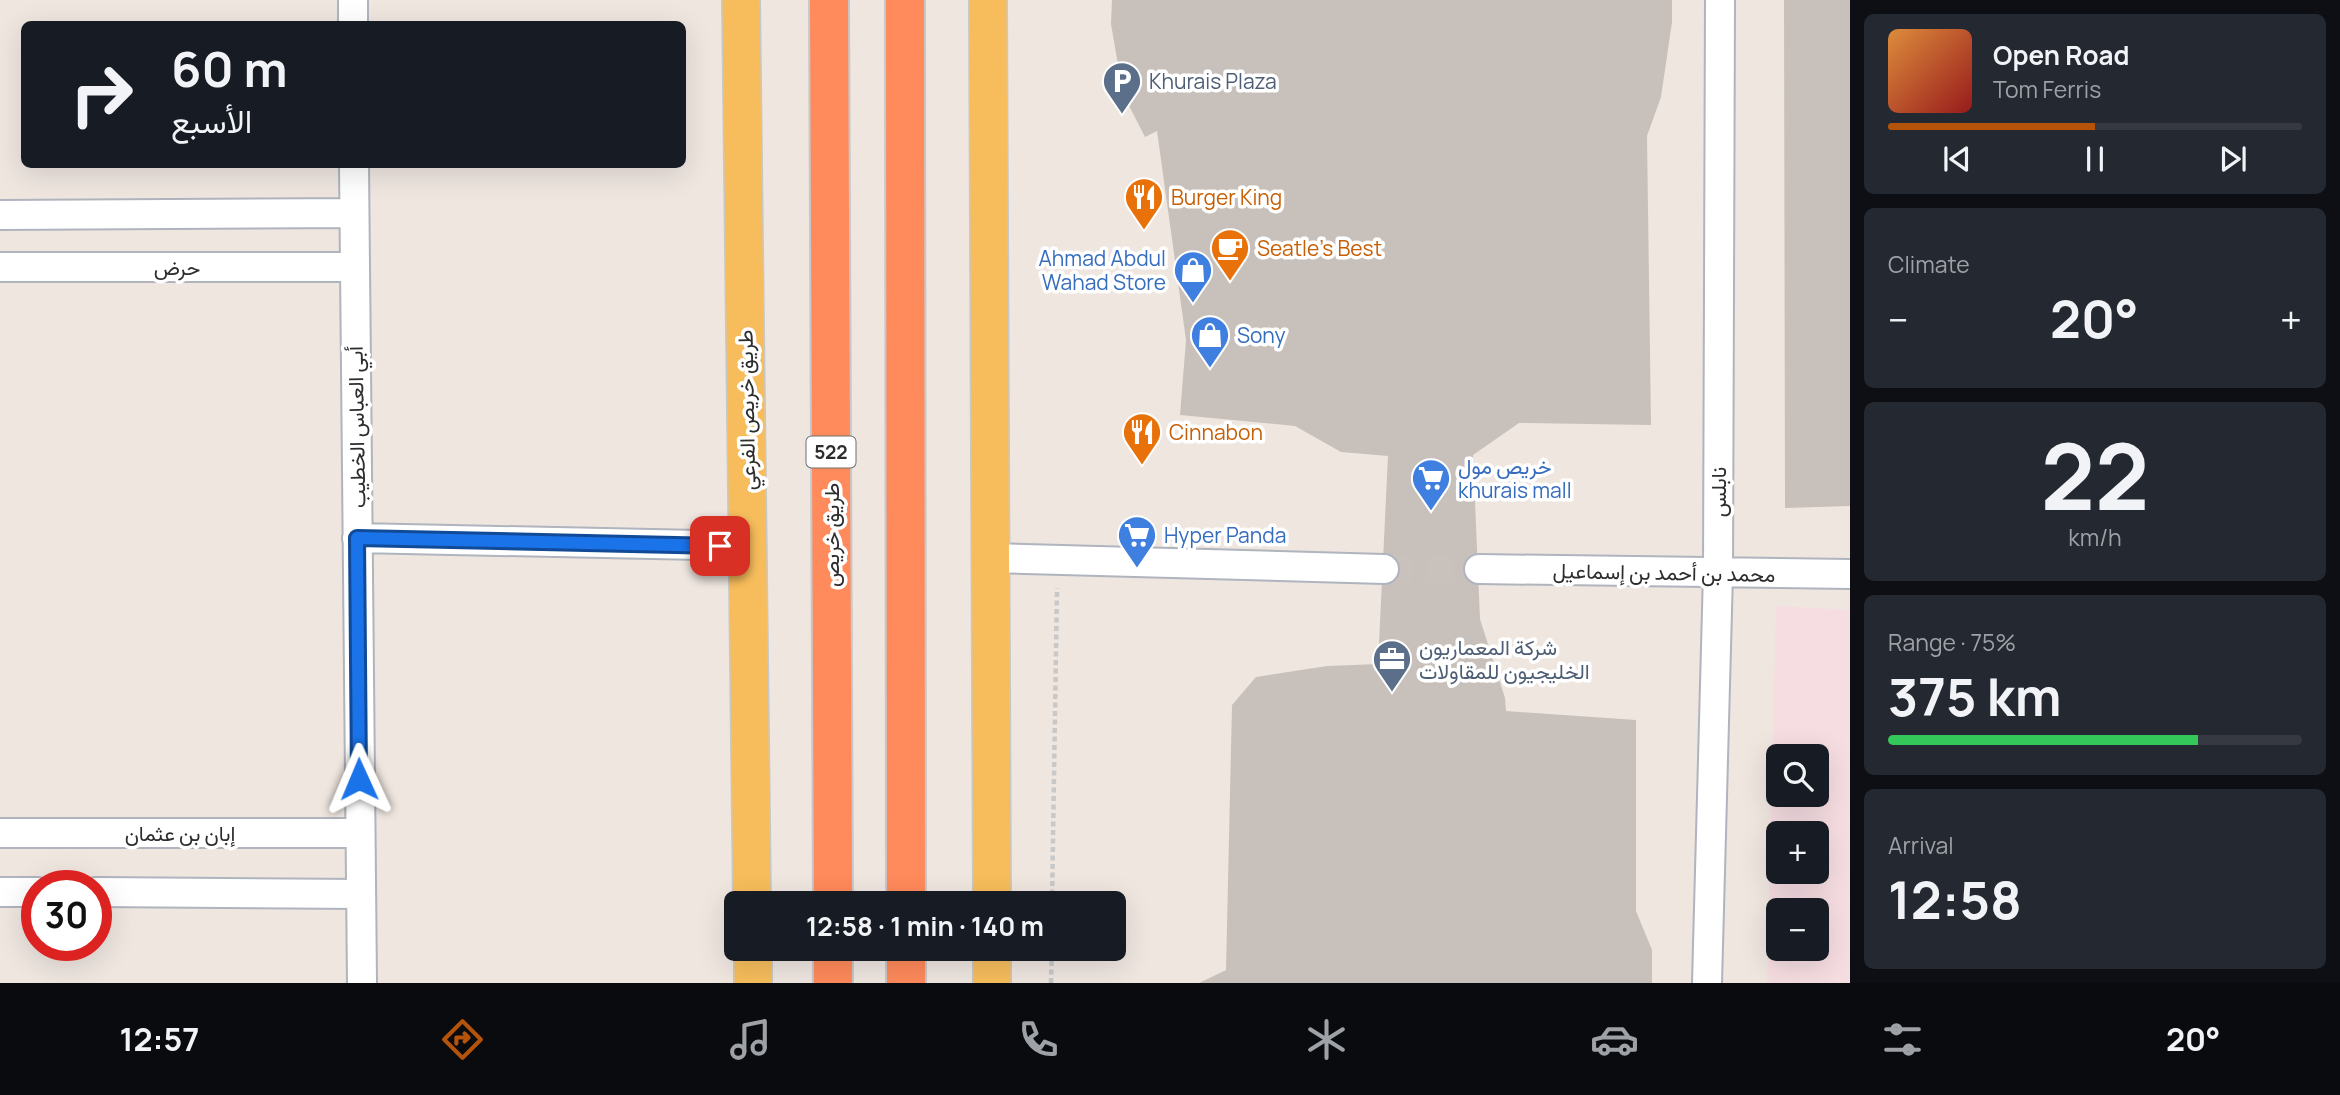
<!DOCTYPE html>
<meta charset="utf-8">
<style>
:root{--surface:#171b24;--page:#242831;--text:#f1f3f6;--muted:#9ea1a6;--line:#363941;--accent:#b45309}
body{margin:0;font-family:Manrope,Vazirmatn,sans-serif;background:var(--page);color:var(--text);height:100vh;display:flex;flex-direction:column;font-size:26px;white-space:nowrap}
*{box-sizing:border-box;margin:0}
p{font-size:23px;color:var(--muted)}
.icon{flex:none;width:38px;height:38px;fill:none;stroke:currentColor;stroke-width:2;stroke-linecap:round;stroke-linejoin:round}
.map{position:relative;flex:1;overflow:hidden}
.side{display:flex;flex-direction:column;gap:14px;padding:14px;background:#0d0f14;width:490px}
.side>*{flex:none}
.banner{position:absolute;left:21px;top:21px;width:665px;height:147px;border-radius:10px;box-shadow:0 7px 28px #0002;background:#171b24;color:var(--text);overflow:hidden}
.fabs{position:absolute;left:1766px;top:744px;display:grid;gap:14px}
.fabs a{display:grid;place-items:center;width:63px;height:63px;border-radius:10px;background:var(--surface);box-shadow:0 7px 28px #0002;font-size:35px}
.speed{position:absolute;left:21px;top:870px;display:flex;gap:14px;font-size:35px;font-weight:700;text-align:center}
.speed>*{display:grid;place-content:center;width:91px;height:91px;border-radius:50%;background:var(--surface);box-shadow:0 7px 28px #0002;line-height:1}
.speed .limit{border:10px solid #d22;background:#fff;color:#111}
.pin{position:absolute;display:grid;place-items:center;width:60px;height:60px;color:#fff;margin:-30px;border-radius:14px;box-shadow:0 4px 10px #0006}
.me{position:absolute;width:77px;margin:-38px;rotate:359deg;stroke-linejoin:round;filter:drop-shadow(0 0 5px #0008)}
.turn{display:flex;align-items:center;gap:24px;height:147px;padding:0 35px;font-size:32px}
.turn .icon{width:91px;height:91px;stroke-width:2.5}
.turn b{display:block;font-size:49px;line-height:60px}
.big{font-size:52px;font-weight:700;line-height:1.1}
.side .widget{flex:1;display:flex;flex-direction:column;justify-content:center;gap:10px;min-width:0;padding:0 24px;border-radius:10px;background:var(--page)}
.side .dial{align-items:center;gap:0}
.dial b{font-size:91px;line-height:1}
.song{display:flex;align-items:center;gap:21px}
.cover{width:84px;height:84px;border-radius:10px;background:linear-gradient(135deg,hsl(30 70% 55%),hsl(0 70% 35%))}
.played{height:7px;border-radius:4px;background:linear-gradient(90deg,var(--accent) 50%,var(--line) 50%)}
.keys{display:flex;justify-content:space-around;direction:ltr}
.heat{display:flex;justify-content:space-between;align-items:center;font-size:38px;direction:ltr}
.charge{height:10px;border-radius:5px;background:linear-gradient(90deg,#34c759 75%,var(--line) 0)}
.trip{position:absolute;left:724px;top:891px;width:402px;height:70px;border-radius:10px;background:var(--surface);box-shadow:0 7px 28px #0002;font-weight:700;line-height:70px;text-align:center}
.menu{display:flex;height:112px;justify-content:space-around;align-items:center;background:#090b0e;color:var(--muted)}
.menu .icon{width:49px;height:49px}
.menu .on{color:var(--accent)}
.menu b{font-size:32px;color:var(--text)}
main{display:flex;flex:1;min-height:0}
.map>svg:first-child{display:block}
</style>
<main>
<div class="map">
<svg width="1850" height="983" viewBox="0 0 1850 983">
<rect width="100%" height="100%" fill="#efe6e0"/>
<path fill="#f6dde2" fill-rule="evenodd" d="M1776,606L1850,610V983H1767ZM1778,756H1816V794H1778ZM1778,833H1816V872H1778ZM1778,910H1816V948H1778Z"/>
<path fill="#c8c1bb" d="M1112,0H1672V22L1661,97L1647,136L1651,425L1519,423L1473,455L1480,619L1505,698L1506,711L1636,720V911L1652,950V983H1199L1226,970L1232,705L1256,677L1327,666L1378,664L1388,456L1341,452L1295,426L1180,415L1186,340L1157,131L1145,137L1123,94L1111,24Z
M1784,0H1850V506L1785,508Z"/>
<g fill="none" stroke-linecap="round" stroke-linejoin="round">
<path stroke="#c8c1bc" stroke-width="28" stroke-dasharray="28 14" stroke-linecap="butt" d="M1384,569H1479"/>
<g stroke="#afb4bd" stroke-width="32">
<path id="minor" d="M353,0V24
M354,164L362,983
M0,215L354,213
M0,267H354
M357,538L748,546
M991,558L1384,569
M1479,569L1850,574
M0,833H359
M0,892H37
M96,892L361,894
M1707,983L1718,573L1720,0"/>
</g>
<g stroke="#c8c8c8" stroke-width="40">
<path id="major" d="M741,0L752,903
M988,0L992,903
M753,948V983
M992,948V983"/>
</g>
<g stroke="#c8c8c8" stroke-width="42">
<path id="highway" d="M829,0L833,903
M905,0L906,903
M833,948V983
M906,948V983"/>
</g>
<path stroke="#c8c8c8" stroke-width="4.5" stroke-dasharray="5 3.5" stroke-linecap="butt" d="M1052,903L1057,588
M1051,983L1052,948"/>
<use href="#minor" stroke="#fff" stroke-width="28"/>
<use href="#major" stroke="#f7bd5c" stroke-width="37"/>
<use href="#highway" stroke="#ff8a5b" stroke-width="38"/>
</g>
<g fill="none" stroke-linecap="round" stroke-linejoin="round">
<g stroke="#114b97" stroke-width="18">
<path id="route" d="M359,779L357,538L720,546"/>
</g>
<use href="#route" stroke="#1a73e8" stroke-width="12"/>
</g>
<defs>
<g id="parking-pin" transform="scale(2.0125)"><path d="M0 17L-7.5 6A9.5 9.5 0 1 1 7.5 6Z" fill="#5c6f8a" stroke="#fff"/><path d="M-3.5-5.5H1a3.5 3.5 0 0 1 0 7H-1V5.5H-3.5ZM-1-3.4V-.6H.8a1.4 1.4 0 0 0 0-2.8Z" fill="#fff"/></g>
<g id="restaurant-pin" transform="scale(2.0125)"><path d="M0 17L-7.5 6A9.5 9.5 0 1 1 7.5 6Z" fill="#e8710a" stroke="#fff"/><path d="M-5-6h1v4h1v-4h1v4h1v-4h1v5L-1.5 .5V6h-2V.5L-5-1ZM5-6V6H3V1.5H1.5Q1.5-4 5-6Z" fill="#fff"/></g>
<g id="cafe-pin" transform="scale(2.0125)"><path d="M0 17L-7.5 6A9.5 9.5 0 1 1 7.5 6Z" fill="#e8710a" stroke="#fff"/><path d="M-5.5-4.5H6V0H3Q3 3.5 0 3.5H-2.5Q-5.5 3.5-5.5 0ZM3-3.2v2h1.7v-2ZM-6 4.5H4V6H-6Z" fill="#fff"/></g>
<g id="shop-pin" transform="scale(2.0125)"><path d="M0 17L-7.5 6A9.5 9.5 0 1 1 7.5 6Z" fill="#3f7fe0" stroke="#fff"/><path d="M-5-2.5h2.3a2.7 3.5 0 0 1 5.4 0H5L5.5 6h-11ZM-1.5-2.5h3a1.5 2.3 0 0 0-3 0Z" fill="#fff"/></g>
<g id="supermarket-pin" transform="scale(2.0125)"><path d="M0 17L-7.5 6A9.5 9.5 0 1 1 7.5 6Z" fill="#3f7fe0" stroke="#fff"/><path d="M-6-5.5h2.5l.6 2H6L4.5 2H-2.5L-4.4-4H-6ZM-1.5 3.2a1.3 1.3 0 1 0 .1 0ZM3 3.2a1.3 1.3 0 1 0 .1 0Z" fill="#fff"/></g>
<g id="office-pin" transform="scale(2.0125)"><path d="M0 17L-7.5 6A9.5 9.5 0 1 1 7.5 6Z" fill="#5c6f8a" stroke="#fff"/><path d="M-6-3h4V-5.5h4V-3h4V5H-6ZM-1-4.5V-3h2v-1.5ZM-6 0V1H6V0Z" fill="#fff"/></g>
</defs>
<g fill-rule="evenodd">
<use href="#parking-pin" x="1122" y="81"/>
<use href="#restaurant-pin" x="1144" y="197"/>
<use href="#cafe-pin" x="1230" y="248"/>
<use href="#shop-pin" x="1193" y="270"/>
<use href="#shop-pin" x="1210" y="335"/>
<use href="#restaurant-pin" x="1142" y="432"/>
<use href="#supermarket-pin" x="1431" y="478"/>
<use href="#supermarket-pin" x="1137" y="535"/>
<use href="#office-pin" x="1392" y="659"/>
</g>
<g text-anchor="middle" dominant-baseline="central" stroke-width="7" stroke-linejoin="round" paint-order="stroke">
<rect fill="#fff" stroke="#6c6c6c" stroke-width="2" x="806.5" y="436.5" width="49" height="31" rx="5"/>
<g font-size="19" font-weight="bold" fill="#2d2d2d">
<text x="831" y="452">522</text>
</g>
<g font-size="21" fill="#4e5e75" stroke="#fff" text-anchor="start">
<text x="1149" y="81">Khurais Plaza</text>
<text x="1419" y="647">شركة المعماريون<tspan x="1419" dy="24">الخليجيون للمقاولات</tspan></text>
</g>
<g font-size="21" fill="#c56008" stroke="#fff" text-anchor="start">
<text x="1171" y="197">Burger King</text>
<text x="1257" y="248">Seatle's Best</text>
<text x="1169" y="432">Cinnabon</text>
</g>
<g font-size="21" fill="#366cbe" stroke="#fff" text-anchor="start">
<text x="1166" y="258" text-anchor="end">Ahmad Abdul<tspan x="1166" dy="24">Wahad Store</tspan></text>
<text x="1237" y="335">Sony</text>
<text x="1458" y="466">خريص مول<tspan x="1458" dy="24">khurais mall</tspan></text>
<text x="1164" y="535">Hyper Panda</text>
</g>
<g font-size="21" fill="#2d2d2d" stroke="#fff">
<text x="177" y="267">حرض</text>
<text transform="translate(746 410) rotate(-91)">طريق خريص الفرعي</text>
<text transform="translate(356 427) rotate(-91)">أبي العباس الخطيب</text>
<text transform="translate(1718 492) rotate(-90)">نابلس</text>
<text transform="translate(831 535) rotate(-90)">طريق خريص</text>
<text transform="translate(1664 572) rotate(1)">محمد بن أحمد بن إسماعيل</text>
<text x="180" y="833">إبان بن عثمان</text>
</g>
</g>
</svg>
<div class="fabs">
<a><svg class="icon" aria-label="search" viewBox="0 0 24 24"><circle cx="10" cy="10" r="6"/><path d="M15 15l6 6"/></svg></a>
<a>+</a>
<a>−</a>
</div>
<div class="speed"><div class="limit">30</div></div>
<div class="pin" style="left:720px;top:546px;background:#d93025"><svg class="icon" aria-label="arrive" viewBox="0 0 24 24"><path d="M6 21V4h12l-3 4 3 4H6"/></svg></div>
<svg class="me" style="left:359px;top:779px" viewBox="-20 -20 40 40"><path d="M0-17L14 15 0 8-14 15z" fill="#1a73e8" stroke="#fff" stroke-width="4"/></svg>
<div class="trip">12:58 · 1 min · 140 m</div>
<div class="banner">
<div class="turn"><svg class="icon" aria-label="right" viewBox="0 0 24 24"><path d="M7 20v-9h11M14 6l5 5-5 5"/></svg><div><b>60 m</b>الأسبع</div></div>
</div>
</div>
<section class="side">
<div class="widget">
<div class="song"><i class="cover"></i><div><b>Open Road</b><p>Tom Ferris</p></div></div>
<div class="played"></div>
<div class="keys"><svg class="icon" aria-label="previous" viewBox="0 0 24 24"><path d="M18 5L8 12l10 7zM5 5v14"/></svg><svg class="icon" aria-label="pause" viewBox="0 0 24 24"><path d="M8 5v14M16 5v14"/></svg><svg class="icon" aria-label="next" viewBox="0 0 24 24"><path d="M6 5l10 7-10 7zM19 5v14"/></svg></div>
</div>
<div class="widget"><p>Climate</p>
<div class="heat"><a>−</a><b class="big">20°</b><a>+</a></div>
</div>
<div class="widget dial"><b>22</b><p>km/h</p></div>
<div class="widget"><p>Range · 75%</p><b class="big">375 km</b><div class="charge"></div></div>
<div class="widget"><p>Arrival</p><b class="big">12:58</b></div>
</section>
</main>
<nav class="menu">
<b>12:57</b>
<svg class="icon on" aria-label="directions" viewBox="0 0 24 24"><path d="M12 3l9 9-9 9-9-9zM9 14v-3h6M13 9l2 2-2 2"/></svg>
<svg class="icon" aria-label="music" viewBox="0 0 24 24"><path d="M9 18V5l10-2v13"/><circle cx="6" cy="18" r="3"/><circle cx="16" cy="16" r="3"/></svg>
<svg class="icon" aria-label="phone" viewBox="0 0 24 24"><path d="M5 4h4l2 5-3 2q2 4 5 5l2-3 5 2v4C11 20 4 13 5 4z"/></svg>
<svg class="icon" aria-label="climate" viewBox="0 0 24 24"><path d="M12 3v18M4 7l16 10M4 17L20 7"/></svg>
<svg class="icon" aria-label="car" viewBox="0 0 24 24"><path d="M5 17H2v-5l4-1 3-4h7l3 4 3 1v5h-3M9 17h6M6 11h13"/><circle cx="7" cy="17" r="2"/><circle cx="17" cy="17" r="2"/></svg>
<svg class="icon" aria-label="filters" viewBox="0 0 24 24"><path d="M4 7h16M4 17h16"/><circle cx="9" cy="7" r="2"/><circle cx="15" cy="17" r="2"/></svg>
<b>20°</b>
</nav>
